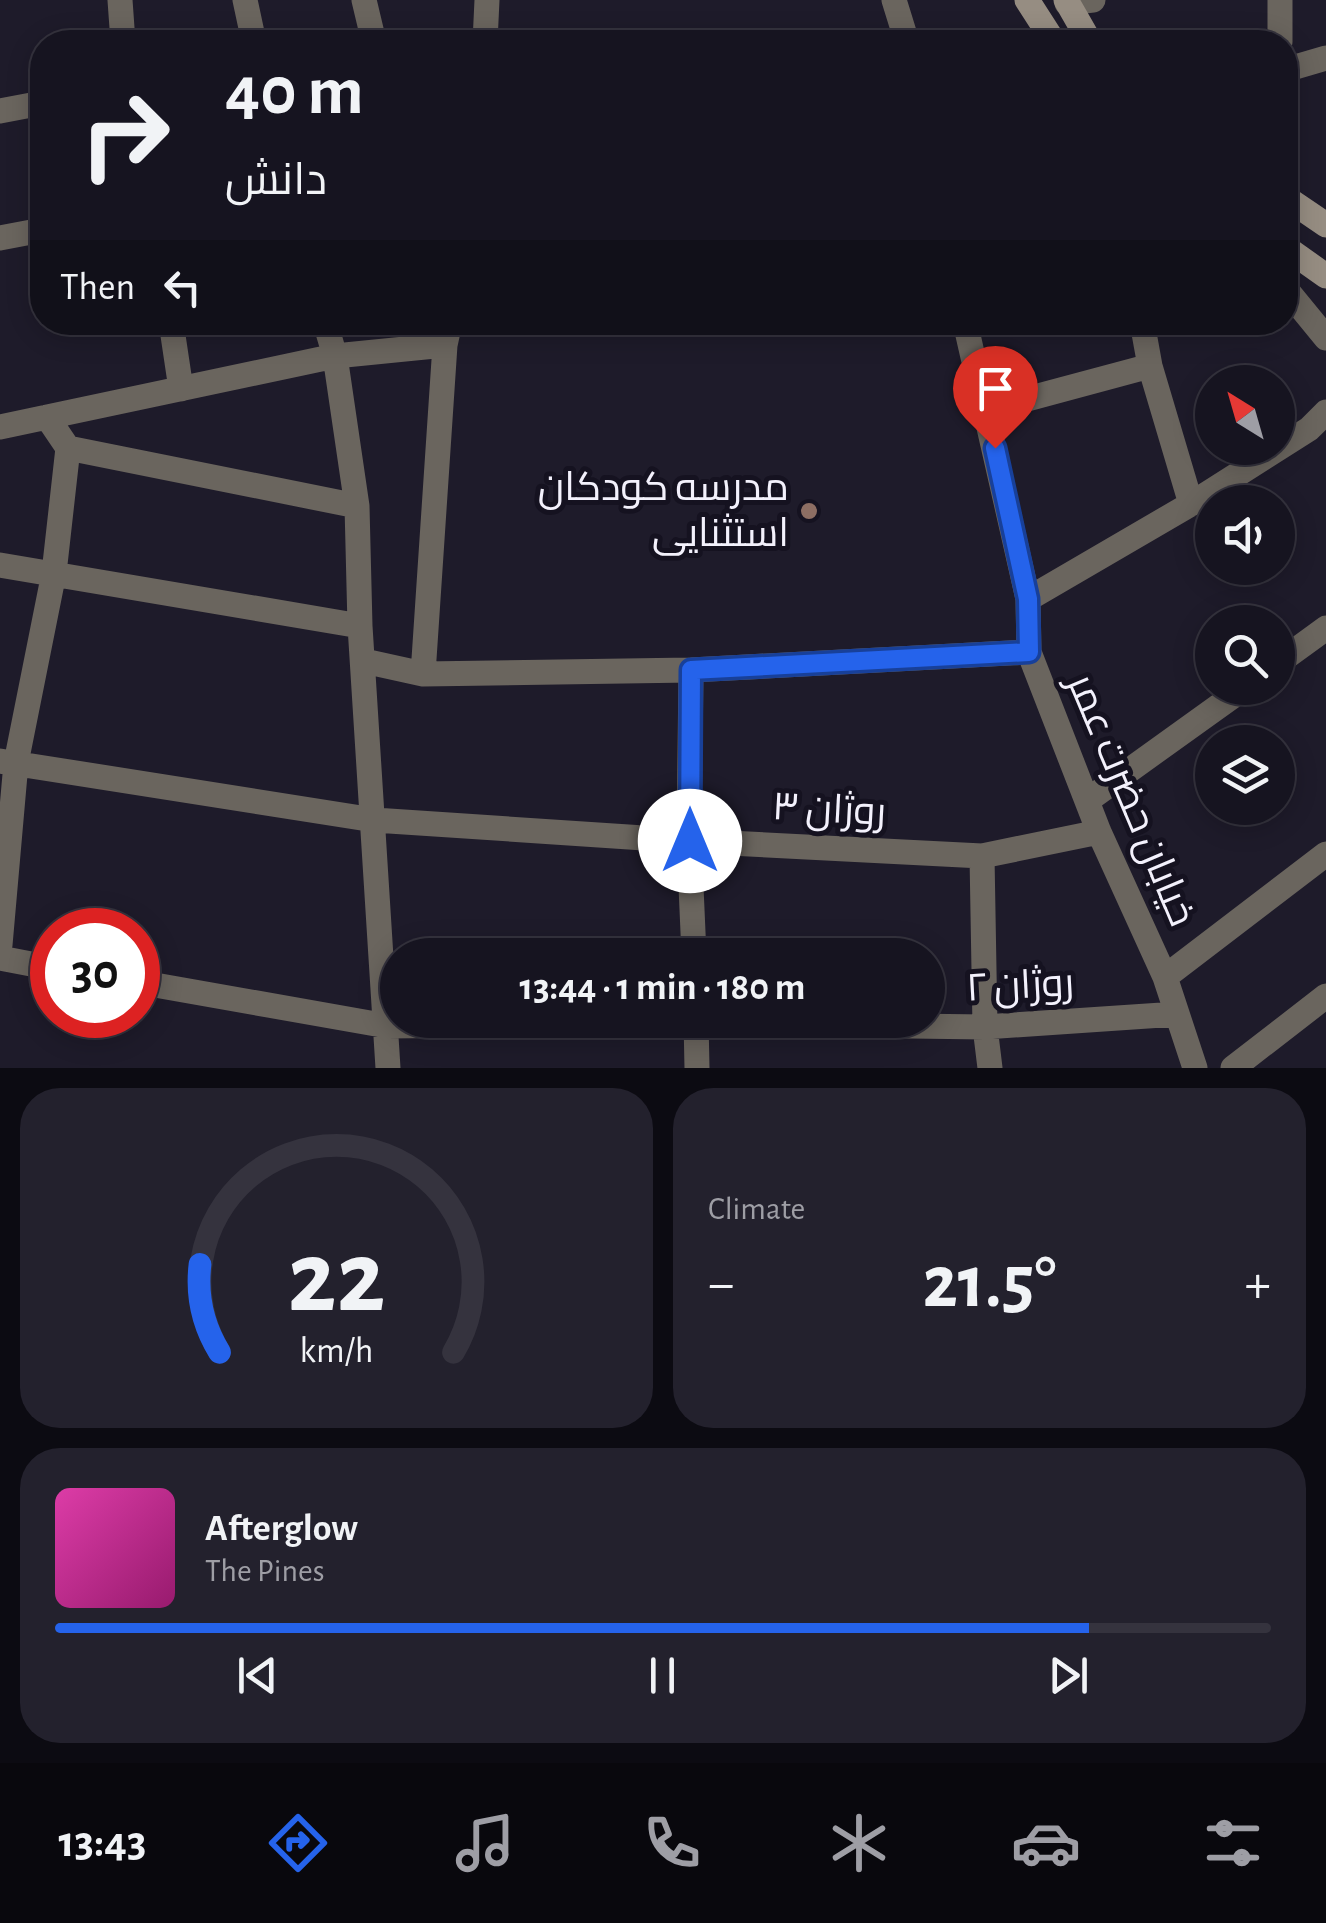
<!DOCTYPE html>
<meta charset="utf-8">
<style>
:root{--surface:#161420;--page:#23212d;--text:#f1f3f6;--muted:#9e9ea5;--line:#35333e;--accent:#2563eb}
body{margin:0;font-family:"Alegreya Sans",Cairo,sans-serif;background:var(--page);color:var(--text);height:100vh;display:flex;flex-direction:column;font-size:38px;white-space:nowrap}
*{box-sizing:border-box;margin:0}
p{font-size:32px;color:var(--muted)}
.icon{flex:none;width:55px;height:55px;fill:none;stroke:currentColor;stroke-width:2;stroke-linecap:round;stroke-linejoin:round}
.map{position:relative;height:1068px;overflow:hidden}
.side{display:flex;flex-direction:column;gap:20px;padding:20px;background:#0c0b12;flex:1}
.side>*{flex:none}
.top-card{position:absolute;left:30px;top:30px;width:1268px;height:305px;border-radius:40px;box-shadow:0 5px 25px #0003,0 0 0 2px var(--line);background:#161420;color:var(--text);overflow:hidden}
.needle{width:65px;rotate:323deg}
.buttons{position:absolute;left:1195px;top:365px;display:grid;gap:20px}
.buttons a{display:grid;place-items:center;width:100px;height:100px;border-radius:50%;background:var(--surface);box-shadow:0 5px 25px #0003,0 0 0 2px var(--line);font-size:50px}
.speed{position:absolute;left:30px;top:908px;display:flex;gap:20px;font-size:50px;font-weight:700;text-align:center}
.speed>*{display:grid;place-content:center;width:130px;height:130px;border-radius:50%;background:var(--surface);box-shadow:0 5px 25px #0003,0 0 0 2px var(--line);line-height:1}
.speed .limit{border:15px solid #d22;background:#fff;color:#111}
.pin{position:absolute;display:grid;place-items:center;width:85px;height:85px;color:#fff;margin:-102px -42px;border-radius:50% 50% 50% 0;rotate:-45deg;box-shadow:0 0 10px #0007}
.pin .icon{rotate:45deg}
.me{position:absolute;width:110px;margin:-55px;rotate:0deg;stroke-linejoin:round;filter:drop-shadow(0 0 8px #0008)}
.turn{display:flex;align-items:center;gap:35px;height:210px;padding:0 30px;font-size:45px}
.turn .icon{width:130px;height:130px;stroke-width:2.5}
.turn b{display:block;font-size:70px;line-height:85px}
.then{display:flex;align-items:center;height:95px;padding:0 30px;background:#0003;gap:20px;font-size:38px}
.big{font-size:75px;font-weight:700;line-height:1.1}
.side .widget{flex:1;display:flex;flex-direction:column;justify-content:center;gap:15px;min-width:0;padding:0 35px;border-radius:40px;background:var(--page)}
.side .dial{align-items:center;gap:0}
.dial svg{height:260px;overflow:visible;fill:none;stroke:var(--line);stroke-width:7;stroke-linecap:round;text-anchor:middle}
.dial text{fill:var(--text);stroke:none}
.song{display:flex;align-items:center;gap:30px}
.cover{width:120px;height:120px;border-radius:15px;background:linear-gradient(135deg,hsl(320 70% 55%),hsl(320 70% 35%))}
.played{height:10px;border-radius:5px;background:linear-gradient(90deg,var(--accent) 85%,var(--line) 85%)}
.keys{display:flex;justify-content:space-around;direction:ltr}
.heat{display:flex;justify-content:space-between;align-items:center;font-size:55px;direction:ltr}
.side .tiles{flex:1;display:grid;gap:20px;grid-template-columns:1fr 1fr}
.widget:last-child{grid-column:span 2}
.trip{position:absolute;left:380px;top:938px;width:565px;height:100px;border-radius:50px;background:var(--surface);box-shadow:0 5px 25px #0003,0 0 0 2px var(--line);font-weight:700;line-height:100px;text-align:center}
.dock{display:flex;height:160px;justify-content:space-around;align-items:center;background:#09080d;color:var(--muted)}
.dock .icon{width:70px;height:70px}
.dock .selected{color:var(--accent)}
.dock b{font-size:45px;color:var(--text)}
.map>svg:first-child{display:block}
</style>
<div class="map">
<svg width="1326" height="1068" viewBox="0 0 1326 1068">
<rect width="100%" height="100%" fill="#1e1b2a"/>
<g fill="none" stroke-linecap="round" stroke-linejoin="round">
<path stroke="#6a655e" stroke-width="25" d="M120,0L123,42
M245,0L254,42
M364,0L374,42
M894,0L907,42
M1280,0V42
M1067,3L1093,0
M485,42L487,0
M1285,70L1326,58
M0,111L42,103
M0,238L42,230
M171,322L181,389
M325,322L335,356L357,506L360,626L388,1068
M965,322L1028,599L1029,652L1099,832L1165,977L1195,1068
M1142,322L1150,366L1191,504
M986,410L1150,366
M0,427L335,356L445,345
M68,448L357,506
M0,565L360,626
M1028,599L1191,504L1309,429L1326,412
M364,661L423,674L691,670L1029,652
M1278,663L1326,628
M691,670L689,841L694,955
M423,674L445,345L450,322
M0,761L374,820L689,841L982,856L1099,832
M1088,800L1244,688
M982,856L985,1027L990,1068
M0,945L16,763L54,573L68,448L47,417
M0,958L52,968
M1165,977L1326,854
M138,982L387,1026L696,1023L985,1027L1177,1014
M696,1020L697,1068
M1233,1068L1326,996"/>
<path stroke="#6a655e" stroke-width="25" d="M1285,288L1326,338"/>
<path stroke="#968d82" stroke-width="25" d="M1027,0L1054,42
M1066,0L1090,42
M1285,197L1326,225
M1285,247L1326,276"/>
</g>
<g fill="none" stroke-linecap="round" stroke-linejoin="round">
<g stroke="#184099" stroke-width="25">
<path id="route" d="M690,841L691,670L1029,652L1028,599L995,448"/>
</g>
<use href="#route" stroke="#2563eb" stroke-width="18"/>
</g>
<circle fill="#8d6e63" stroke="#151220" stroke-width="4" cx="809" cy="511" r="10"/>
<g text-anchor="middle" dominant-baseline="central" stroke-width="10" stroke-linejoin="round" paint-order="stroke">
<g font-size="40" fill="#f3f1fc" stroke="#151220" text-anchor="end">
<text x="789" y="488">مدرسه کودکان<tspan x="789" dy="46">استثنایی</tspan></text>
</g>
<g font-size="40" fill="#f3f1fc" stroke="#151220">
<text transform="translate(1131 800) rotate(67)">خیابان حضرت عمر</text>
<text transform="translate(829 810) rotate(3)">روژان ۳</text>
<text transform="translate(1020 986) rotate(-3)">روژان ۲</text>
</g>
</g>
</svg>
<div class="buttons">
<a><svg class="needle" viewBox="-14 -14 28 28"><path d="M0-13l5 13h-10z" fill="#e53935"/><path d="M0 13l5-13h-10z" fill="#9e9ea5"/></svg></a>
<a><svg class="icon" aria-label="sound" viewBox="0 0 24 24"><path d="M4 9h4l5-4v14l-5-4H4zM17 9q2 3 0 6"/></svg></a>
<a><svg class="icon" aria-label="search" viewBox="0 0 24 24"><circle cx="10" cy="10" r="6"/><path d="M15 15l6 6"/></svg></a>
<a><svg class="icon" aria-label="layers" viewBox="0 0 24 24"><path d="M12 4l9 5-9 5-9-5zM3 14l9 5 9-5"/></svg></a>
</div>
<div class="speed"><div class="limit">30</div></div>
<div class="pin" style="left:995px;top:448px;background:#d93025"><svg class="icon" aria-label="arrive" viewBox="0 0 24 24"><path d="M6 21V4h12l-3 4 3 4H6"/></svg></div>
<svg class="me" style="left:690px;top:841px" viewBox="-20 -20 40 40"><circle r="19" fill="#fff"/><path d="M0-13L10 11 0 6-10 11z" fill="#2563eb"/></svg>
<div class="trip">13:44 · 1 min · 180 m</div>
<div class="top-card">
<div class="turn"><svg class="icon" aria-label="right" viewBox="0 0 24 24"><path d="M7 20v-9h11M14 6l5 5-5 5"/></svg><div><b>40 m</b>دانش</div></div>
<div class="then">Then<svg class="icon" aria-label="left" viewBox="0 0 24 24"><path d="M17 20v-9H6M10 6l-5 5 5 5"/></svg></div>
</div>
</div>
<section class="side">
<div class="tiles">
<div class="widget dial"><svg viewBox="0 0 100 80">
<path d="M14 69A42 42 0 1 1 86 69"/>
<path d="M14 69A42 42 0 0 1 8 42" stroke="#2563eb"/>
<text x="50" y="56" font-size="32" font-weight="700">22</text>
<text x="50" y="72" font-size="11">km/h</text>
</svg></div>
<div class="widget"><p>Climate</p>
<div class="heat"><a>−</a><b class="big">21.5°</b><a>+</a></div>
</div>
<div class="widget">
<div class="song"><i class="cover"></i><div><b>Afterglow</b><p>The Pines</p></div></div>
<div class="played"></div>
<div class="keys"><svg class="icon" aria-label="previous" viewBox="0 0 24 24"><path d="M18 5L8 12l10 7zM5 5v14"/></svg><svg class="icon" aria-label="pause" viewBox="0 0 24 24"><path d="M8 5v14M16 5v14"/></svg><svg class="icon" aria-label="next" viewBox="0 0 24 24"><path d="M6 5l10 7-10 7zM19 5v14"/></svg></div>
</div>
</div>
</section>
<nav class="dock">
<b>13:43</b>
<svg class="icon selected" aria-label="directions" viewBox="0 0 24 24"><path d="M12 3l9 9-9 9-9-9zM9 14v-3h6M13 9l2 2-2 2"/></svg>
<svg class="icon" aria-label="music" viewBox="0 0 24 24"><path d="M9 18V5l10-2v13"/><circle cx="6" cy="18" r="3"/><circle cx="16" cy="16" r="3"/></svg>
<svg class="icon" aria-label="phone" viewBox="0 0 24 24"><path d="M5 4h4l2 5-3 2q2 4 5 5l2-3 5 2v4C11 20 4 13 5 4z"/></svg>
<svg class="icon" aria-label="climate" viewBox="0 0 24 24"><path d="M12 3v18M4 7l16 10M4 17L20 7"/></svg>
<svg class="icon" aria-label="car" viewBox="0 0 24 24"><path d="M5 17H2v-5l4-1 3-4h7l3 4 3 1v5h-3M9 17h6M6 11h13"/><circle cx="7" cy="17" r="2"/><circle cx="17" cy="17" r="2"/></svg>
<svg class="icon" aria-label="filters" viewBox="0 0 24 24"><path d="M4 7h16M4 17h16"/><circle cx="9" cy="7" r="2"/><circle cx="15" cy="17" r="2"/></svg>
</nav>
